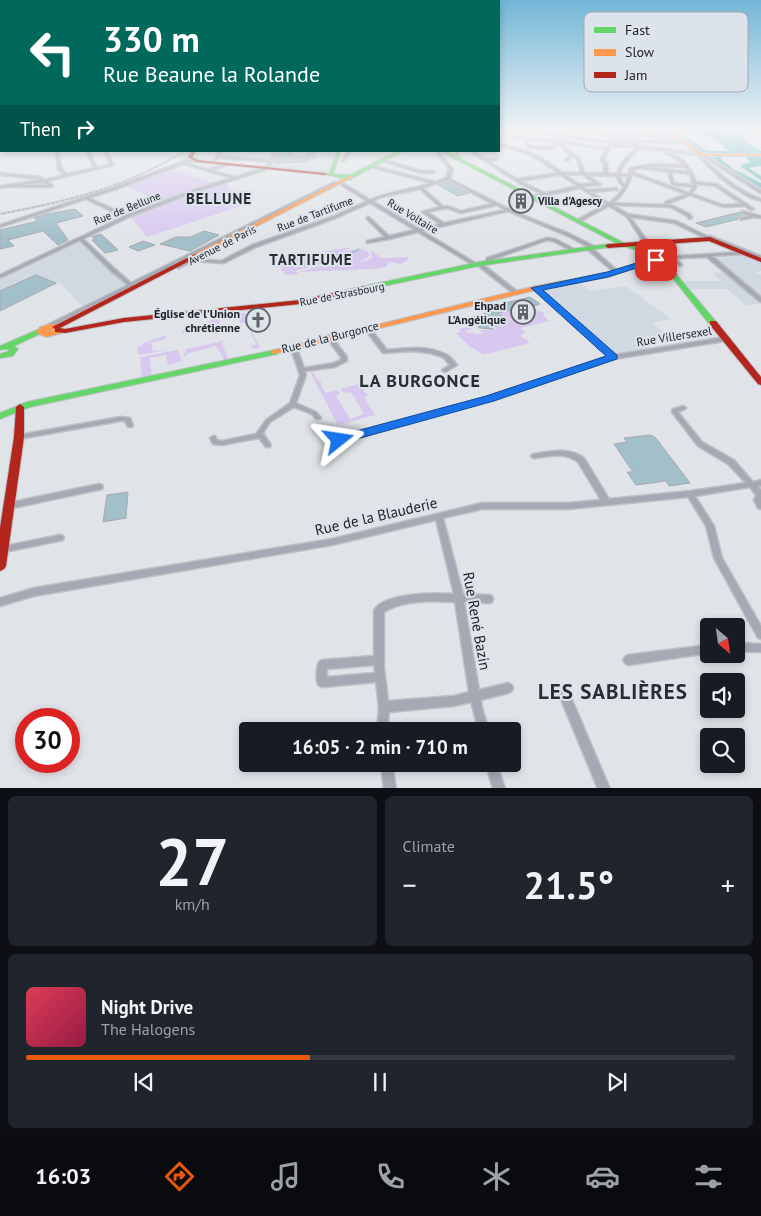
<!DOCTYPE html>
<meta charset="utf-8">
<style>
:root{--surface:#171b24;--page:#20242c;--text:#f1f3f6;--muted:#9ea1a6;--line:#363941;--accent:#ea580c}
body{margin:0;font-family:"PT Sans",sans-serif;background:var(--page);color:var(--text);height:100vh;display:flex;flex-direction:column;font-size:19px;white-space:nowrap}
*{box-sizing:border-box;margin:0}
p{font-size:16px;color:var(--muted)}
.icon{flex:none;width:28px;height:28px;fill:none;stroke:currentColor;stroke-width:2;stroke-linecap:round;stroke-linejoin:round}
.map{position:relative;height:788px;overflow:hidden}
.details{display:flex;flex-direction:column;gap:8px;padding:8px;background:#0d0f14;flex:1}
.details>*{flex:none}
.hud{position:absolute;left:0px;top:0px;width:500px;height:152px;box-shadow:0 2px 8px #0003;background:#00695c;color:#fff;overflow:hidden}
.needle{width:32px;rotate:151deg}
.fabs{position:absolute;left:700px;top:618px;display:grid;gap:10px}
.fabs a{display:grid;place-items:center;width:45px;height:45px;border-radius:5px;background:var(--surface);box-shadow:0 2px 8px #0003;font-size:25px}
.speed{position:absolute;left:15px;top:708px;display:flex;gap:10px;font-size:25px;font-weight:700;text-align:center}
.speed>*{display:grid;place-content:center;width:65px;height:65px;border-radius:50%;background:var(--surface);box-shadow:0 2px 8px #0003;line-height:1}
.speed .limit{border:8px solid #d22;background:#fff;color:#111}
.pin{position:absolute;display:grid;place-items:center;width:42px;height:42px;color:#fff;margin:-21px;border-radius:10px;box-shadow:0 2px 8px #0006}
.me{position:absolute;width:55px;margin:-28px;rotate:75deg;stroke-linejoin:round;filter:drop-shadow(0 0 4px #0008)}
.turn{display:flex;align-items:center;gap:18px;height:105px;padding:0 20px;font-size:22px}
.turn .icon{width:65px;height:65px;stroke-width:2.5}
.turn b{display:block;font-size:35px;line-height:42px}
.then{display:flex;align-items:center;height:48px;padding:0 20px;background:#0003;gap:10px;font-size:19px}
.big{font-size:38px;font-weight:600;line-height:1.1}
.details .tile{flex:1;display:flex;flex-direction:column;justify-content:center;gap:8px;min-width:0;padding:0 18px;border-radius:8px;background:var(--page)}
.details .dial{align-items:center;gap:0}
.dial b{font-size:65px;line-height:1}
.song{display:flex;align-items:center;gap:15px}
.cover{width:60px;height:60px;border-radius:8px;background:linear-gradient(135deg,hsl(350 70% 55%),hsl(340 70% 35%))}
.played{height:5px;border-radius:2px;background:linear-gradient(90deg,var(--accent) 40%,var(--line) 40%)}
.keys{display:flex;justify-content:space-around;direction:ltr}
.heat{display:flex;justify-content:space-between;align-items:center;font-size:28px;direction:ltr}
.details .tiles{flex:1;display:grid;gap:8px;grid-template-columns:1fr 1fr}
.tile:last-child{grid-column:span 2}
.trip{position:absolute;left:239px;top:722px;width:282px;height:50px;border-radius:5px;background:var(--surface);box-shadow:0 2px 8px #0003;font-weight:600;line-height:50px;text-align:center}
.menu{display:flex;height:80px;justify-content:space-around;align-items:center;background:#090b0e;color:var(--muted)}
.menu .icon{width:35px;height:35px}
.menu .on{color:var(--accent)}
.menu b{font-size:22px;color:var(--text)}
.map>svg:first-child{display:block}
</style>
<div class="map">
<svg width="761" height="789" viewBox="0 0 761 789">
<rect width="100%" height="100%" fill="#e0e4e8"/>
<path fill="#d0d9e2" d="M280,151H335L328,171L323,172L271,167Z
M78,240L128,283L82,306L60,283L0,311V279Z
M746,256L761,262V271L754,272L761,275V296L715,258Z
M725,272L761,303V304L746,305L727,289H690L683,281H720L712,273Z
M579,282L590,291L626,286L671,319L652,323L669,337L650,340L654,345L650,346V348L615,354L541,289Z"/>
<path fill="#d8c8f0" d="M169,169L214,183L162,202L124,186Z
M225,183L244,205L147,237L130,216L183,196Z
M354,247L342,251C353,252 362,244 370,255C362,265 336,267 326,260L322,252Z
M371,250L381,258L408,257V260L401,264L389,262L386,267L374,269L298,272L328,264L363,262L372,258Z
M311,252L319,253L324,263L295,271L300,274L285,275L284,271H281V262L291,268L288,266L287,260Z
M511,308C518,313 525,318 533,316L535,310L544,312L543,315L549,321L521,328L526,333L520,335L530,343L483,355L474,348H471L456,333L461,332L459,329L472,326L473,328L466,331L468,333L483,334L480,330L495,329L497,326L494,323L497,322V319L503,317L500,313Z
M244,313L248,315L251,321L247,322L260,348L252,349L251,346L256,344L247,323H240L237,316L219,321L221,327L213,328L211,325L184,330L185,333L183,334L182,330L231,314Z
M166,335V339L151,343L153,351L167,350L139,355L137,347L142,346L141,344Z
M224,341H227L222,343L228,359L248,355L226,363L216,346L186,354L187,356L183,357L186,349Z
M178,350L182,361L168,365L166,355L150,358L152,378L142,377L140,357Z
M316,370L313,372L318,381L323,380L320,383L325,393L337,390L340,393L336,396L350,419L364,414L351,392L344,393L340,389L359,384L368,396L364,397L375,415L338,425L310,372Z"/>
<path fill="#61b9ba" d="M690,129L741,131L746,134L741,139L761,151V153L752,152L761,156V166L749,168L761,176V180L740,166L750,162L744,155H721V159L733,169L761,183V188L701,153L679,135H684L707,151H729L717,141Z"/>
<g fill="none" stroke-linecap="round" stroke-linejoin="round">
<path stroke="#61b9ba" stroke-width="1" d="M327,256L352,253L359,249"/>
<path fill="#61b9ba" fill-rule="evenodd" d="M748,129L750,132L740,131Z"/>
</g>
<path fill="#a2c0ca" stroke="#a6a9ac" d="M280,151L293,152L292,156H306L308,151H316L314,158H309L307,162L274,163Z
M448,182L469,193L458,196L438,185Z
M75,209L83,216L56,223L68,240L58,245L43,231L8,240L14,246L0,249V230L38,221L34,218L42,215Z
M740,212L743,216L739,219L706,227L696,223Z
M204,231L219,235L190,251L160,244L176,237H190Z
M101,234L118,250L105,253L92,240L95,239L92,237Z
M143,241L155,245L138,251L129,247Z
M36,275L56,283L0,311V291Z
M530,297L540,304L518,312L514,309L498,313L503,317L491,320L497,326L492,327L493,329L479,328L472,317L494,311L489,307Z
M255,316L263,318L265,323L262,324L263,327L255,328L253,323L247,322Z
M650,435L655,437L690,483L669,486L666,481L636,485L627,472H633L614,444L627,442L624,438Z
M128,492L126,518L103,522L107,495Z"/>
<g fill="none" stroke-linecap="round" stroke-linejoin="round">
<path stroke="#b9bdc0" stroke-width="3" stroke-dasharray="3 1" stroke-linecap="butt" d="M524,129L531,131
M550,134L553,129
M752,137H759"/>
<g stroke="#bec1c4" stroke-width="3">
<path id="street" d="M572,129H579L611,136L606,129H609L612,133L675,134L674,136L614,135L626,140L685,141L684,143L630,142L640,146L704,154L761,190V193H760L702,156H700C719,173 737,190 761,199V201L751,198L734,188L718,176L697,155L640,148C632,156 623,163 620,174H628L630,168L652,164L684,165L676,158L664,153C680,152 692,168 696,182L717,184L754,209L751,210L745,206L723,207L690,195L667,204H665V202L686,194L632,174C629,187 623,195 613,203L671,205L690,214L692,218L689,219L687,216L670,207L613,205L628,214L676,221L707,236H710L761,256V259L747,254L712,256L761,297V302L759,301L708,258V257L675,258L682,265L680,266L670,259H660L658,258L660,257L742,252L712,240H709L674,223L630,217L648,242L644,243L627,217L609,206L579,222H577V220L606,204L580,188L545,196L532,198V196L541,194L522,185L470,151H474L486,159L498,158L497,160L488,161L517,179L558,173L539,160L525,153L499,145V143L527,151L541,158L562,172L581,173L577,159L572,156L568,161H566V159L570,155L560,145L553,149L529,148L527,147L526,140L507,138L506,136L526,138L527,137L528,138L560,141L561,140L605,148L610,145H632L625,142H600L536,133H499V131H536L600,140H621L615,138ZM529,140L560,143L561,142L606,150L600,160L603,162L604,173H585L579,157L573,154L561,143H559L552,147L530,146ZM611,147H637C629,155 620,162 617,174L608,173L607,162L604,160L610,149L609,148ZM652,166L685,167L689,172L645,167ZM641,168L668,172L672,185L693,187L689,193L632,172L633,170ZM671,172L690,174L693,185L674,183ZM564,174L583,175L594,183L579,184ZM560,175L578,186L545,193L520,181ZM587,175L616,176L619,182L624,187L618,195L609,203L590,192L616,190H617V188L587,190L582,186L599,185L601,184L598,183ZM620,176H628L625,185L622,182ZM696,184L715,186L742,204L723,205L692,194L697,186Z
M645,129H655V130L654,131Z
M0,138H1V140H0Z
M0,147H1V150L0,151Z
M55,151H58L62,169L67,174L94,168L86,151H89L97,168L110,164L104,151H107L114,165L47,181L52,185L53,186L51,187H9L0,188V186L41,180L39,179L0,175V173L40,177L45,180L64,175L58,169ZM43,182L47,185H23Z
M219,151H222L219,156L270,160L275,151H278L269,167L265,170L198,191L131,216L83,239L115,269L131,283L334,182L337,183L48,328L46,329L43,327L128,285L111,271L80,240L0,278V275L123,217L86,199L0,227V225L112,188L184,161L198,159V161L186,163L208,169L229,163V165L211,170L235,177L263,168L267,165L269,162L218,158L215,162H213ZM183,164L232,178L196,189L126,215L89,198L114,190Z
M348,151H351L344,161H342Z
M435,151H438L453,169L450,179L517,213L570,234L596,247V249H593L619,272L617,273H615L588,250V248H590L568,236L508,211L422,231L477,264V265L475,266L418,232L389,239L367,243V241L385,237L367,219V217H369L389,236L415,230L370,203L336,218L256,247L224,263L192,261L179,268L175,267L213,248L215,249V250L197,259L221,261L252,245L334,216L367,201L341,185V183H343L370,200C389,191 411,190 431,183L371,167V165L435,182L446,178L449,169ZM448,180L493,204L461,211L447,206L444,207L423,188ZM420,189L440,207L422,212L440,224L419,229L373,201L382,197ZM497,205L505,210L444,223L427,212L447,208L461,213Z
M456,151H459L456,159H454Z
M382,159L421,171H433L435,172L433,173H421L382,161Z
M742,211L761,216V218L754,217L741,220V218L749,216L742,213Z
M547,238L555,239L578,251L574,252L553,241L547,240L491,260L489,264L485,263L487,258Z
M477,263H481L518,292V294H514L477,265Z
M534,287H538L614,355L725,337L728,339L725,341L614,359L492,399L339,442H337L336,440L337,438L488,397L609,356L534,289Z
M367,326L369,327L387,350C406,348 427,345 445,354C450,356 454,361 457,365L445,372L443,371L442,370L450,365L443,357L430,353L412,351L383,353L364,328Z
M329,335L331,336L347,357V361L335,367L305,371L306,375L296,403L316,412L321,418L320,419H316L312,414L294,407L270,422L263,433L271,445L270,447H266L259,438L222,445L213,444L210,438L213,436H215L217,440L222,441L256,434L266,420L290,403L300,375L290,346L291,345L293,344L296,346L304,368L334,363L341,360V357L326,337Z
M683,406L686,408L685,409L678,412L702,442L734,460L753,482L761,480V486H757L761,490V509L758,508L754,500L756,495L750,487L695,496L714,526L722,558L761,626V639L758,638L714,558L706,526L688,497L568,509H482L443,518L463,594L489,595L492,596L493,599L492,602L489,603L464,602L479,690L508,683L512,685L513,688L512,691L508,693L481,700L482,708L489,731H479L471,702L454,706L389,712L387,731H377L379,707L376,682L322,687L318,685C316,679 316,668 319,662L322,660L374,656V610C386,592 435,593 454,594L436,520L332,545L34,596L0,606V598L34,588L332,539L482,503H568L601,500L578,462C565,452 550,456 535,458H533L531,456L533,454H535C552,451 568,447 584,458L609,499L690,491L746,483L728,464L698,446L672,412L673,409ZM431,601L455,602L469,692L454,696L388,701L384,668V612C399,603 414,602 431,601ZM374,665L375,673L327,677V669Z
M120,417L130,418L133,425L132,427H128L125,421H120L19,439L16,437L19,435Z
M99,484L102,485L103,487L102,489L8,509L5,508L4,506L5,504L8,503Z
M60,535L63,536L64,538L63,540L0,553V547Z
M736,643L761,644V652L736,651Z
M709,645V653L628,665L625,663L623,660L625,657L628,655Z
M563,687L567,688L610,789H598L558,692L559,688Z
M381,764H392L396,789H384Z
M486,764H497L505,789H493Z"/>
</g>
<g stroke="#bec1c4" stroke-width="2">
<path id="fast" d="M337,151H341L333,174L350,175L397,151H403L349,180L323,174L329,173Z
M440,151H446L622,242L660,255L717,323L713,325H710L656,257L618,244Z
M608,244L611,246L610,247L479,266L365,290L362,288L365,286L479,262Z
M37,330H43L44,332L14,346L18,349L13,356L0,358V354L7,352L9,350L7,349L0,350V346Z
M274,350L278,352L277,354L30,407L0,419V413L27,402Z"/>
</g>
<g stroke="#bec1c4" stroke-width="2">
<path id="slow" d="M673,129H677L680,137L704,154H761V156H701L677,139Z
M349,176L353,177L192,259L187,258Z
M660,256L662,257V259L608,277L536,290L274,354L270,352L274,350L536,286L607,273Z
M52,324L60,325L62,331L61,333L47,337L36,333L40,327ZM54,329V330L45,332Z"/>
</g>
<g stroke="#bec1c4" stroke-width="2">
<path id="jam" d="M192,151H196L192,157L197,160L325,173L327,174L325,175L196,162L188,157Z
M710,237L761,258V262L709,241L608,248L605,246L608,244Z
M195,254L198,256L197,257L60,328L65,329L124,318L300,300L365,286L368,288L365,290L300,304L124,322L65,333L55,332V329L52,327Z
M710,321H716L761,377V385L758,384L710,325Z
M20,404L24,407V437L6,566L4,569L0,571V528L14,437L16,407Z"/>
</g>
<use href="#street" fill="#a6a8b4" fill-rule="evenodd"/>
<use href="#fast" fill="#63d668" fill-rule="evenodd"/>
<use href="#slow" fill="#ff974d" fill-rule="evenodd"/>
<use href="#jam" fill="#b3261e" fill-rule="evenodd"/>
<g stroke="#a4a7ae" stroke-width="2">
<path id="rail" d="M0,214C65,202 128,187 184,151"/>
</g>
<use href="#rail" stroke="#dde3eb" stroke-width="1" stroke-dasharray="2.5" stroke-linecap="butt"/>
</g>
<linearGradient id="sky" x2="0" y2="1"><stop stop-color="#72b6d6"/><stop offset="0.54" stop-color="#f1f3f5"/><stop offset="1" stop-color="#f1f3f5" stop-opacity="0"/></linearGradient>
<rect width="761" height="240" fill="url(#sky)"/>
<path fill="#1a73e8" stroke="#114b97" d="M656,257L660,260L659,261L608,277L543,290L617,355V359L494,401L339,444L333,440L334,437L486,396L606,356L531,288L607,272Z"/>
<defs>
<g id="building-ring" transform="scale(1.25)"><circle r="9.5" fill="#dde3eb" stroke="#616467" stroke-width="1.5"/><path d="M-4-6H4V6H1V3H-1V6H-4ZM-2.5-4.3h1.7v1.8h-1.7ZM.8-4.3h1.7v1.8H.8ZM-2.5-1h1.7V.8h-1.7ZM.8-1h1.7V.8H.8Z" fill="#616467"/></g>
<g id="church-ring" transform="scale(1.25)"><circle r="9.5" fill="#dde3eb" stroke="#616467" stroke-width="1.5"/><path d="M-1.2-6h2.4v3.5h3.3v2.4h-3.3V6h-2.4V-.1h-3.3v-2.4h3.3Z" fill="#616467"/></g>
</defs>
<g fill-rule="evenodd">
<use href="#building-ring" x="521" y="201"/>
<use href="#building-ring" x="523" y="312"/>
<use href="#church-ring" x="258" y="320"/>
</g>
<g text-anchor="middle" dominant-baseline="central" stroke-width="4" stroke-linejoin="round" paint-order="stroke">
<g font-size="11" font-weight="bold" fill="#1d1f22" stroke="#dde3eb" text-anchor="start">
<text x="538" y="201">Villa d'Agescy</text>
</g>
<g font-size="11" fill="#1d1f22" stroke="#dde3eb">
<text transform="translate(127 208) rotate(-22)">Rue de Bellune</text>
<text transform="translate(315 214) rotate(-21)">Rue de Tartifume</text>
<text transform="translate(413 216) rotate(31)">Rue Voltaire</text>
<text transform="translate(222 245) rotate(-27)">Avenue de Paris</text>
<text transform="translate(342 294) rotate(-11)">Rue de Strasbourg</text>
</g>
<g font-size="12" font-weight="bold" fill="#1d1f22" stroke="#dde3eb" text-anchor="end">
<text x="506" y="305">Ehpad<tspan x="506" dy="14">L'Angélique</tspan></text>
<text x="240" y="313">Église de l'Union<tspan x="240" dy="14">chrétienne</tspan></text>
</g>
<g font-size="12" fill="#1d1f22" stroke="#dde3eb">
<text transform="translate(674 336) rotate(-9)">Rue Villersexel</text>
<text transform="translate(330 337) rotate(-14)">Rue de la Burgonce</text>
</g>
<g font-size="15" font-weight="bold" letter-spacing="1" fill="#282d32" stroke="#dde3eb">
<text x="219" y="198">BELLUNE</text>
<text x="311" y="259">TARTIFUME</text>
</g>
<g font-size="15" fill="#1d1f22" stroke="#dde3eb">
<text transform="translate(376 516) rotate(-13)">Rue de la Blauderie</text>
<text transform="translate(477 621) rotate(80)">Rue René Bazin</text>
</g>
<g font-size="18" font-weight="bold" letter-spacing="1" fill="#282d32" stroke="#dde3eb">
<text x="420" y="380">LA BURGONCE</text>
</g>
<g font-size="21" font-weight="bold" letter-spacing="1" fill="#282d32" stroke="#dde3eb">
<text x="613" y="691">LES SABLIÈRES</text>
</g>
</g>
<rect x="584" y="12" width="164" height="80" rx="8" fill="#dde3eb" stroke="#a3a8af" stroke-width="1"/>
<rect x="594" y="27" width="22" height="6" fill="#63d668"/>
<rect x="594" y="49" width="22" height="7" fill="#ff974d"/>
<rect x="594" y="72" width="22" height="6" fill="#b3261e"/>
<g font-size="14" fill="#1d1f22">
<text x="625" y="35">Fast</text>
<text x="625" y="57">Slow</text>
<text x="625" y="80">Jam</text>
</g>
</svg>
<div class="fabs">
<a><svg class="needle" viewBox="-14 -14 28 28"><path d="M0-13l5 13h-10z" fill="#e53935"/><path d="M0 13l5-13h-10z" fill="#9ea1a6"/></svg></a>
<a><svg class="icon" aria-label="sound" viewBox="0 0 24 24"><path d="M4 9h4l5-4v14l-5-4H4zM17 9q2 3 0 6"/></svg></a>
<a><svg class="icon" aria-label="search" viewBox="0 0 24 24"><circle cx="10" cy="10" r="6"/><path d="M15 15l6 6"/></svg></a>
</div>
<div class="speed"><div class="limit">30</div></div>
<div class="pin" style="left:656px;top:260px;background:#d93025"><svg class="icon" aria-label="arrive" viewBox="0 0 24 24"><path d="M6 21V4h12l-3 4 3 4H6"/></svg></div>
<svg class="me" style="left:339px;top:440px" viewBox="-20 -20 40 40"><path d="M0-17L14 15 0 8-14 15z" fill="#1a73e8" stroke="#fff" stroke-width="4"/></svg>
<div class="trip">16:05 · 2 min · 710 m</div>
<div class="hud">
<div class="turn"><svg class="icon" aria-label="left" viewBox="0 0 24 24"><path d="M17 20v-9H6M10 6l-5 5 5 5"/></svg><div><b>330 m</b>Rue Beaune la Rolande</div></div>
<div class="then">Then<svg class="icon" aria-label="right" viewBox="0 0 24 24"><path d="M7 20v-9h11M14 6l5 5-5 5"/></svg></div>
</div>
</div>
<section class="details">
<div class="tiles">
<div class="tile dial"><b>27</b><p>km/h</p></div>
<div class="tile"><p>Climate</p>
<div class="heat"><a>−</a><b class="big">21.5°</b><a>+</a></div>
</div>
<div class="tile">
<div class="song"><i class="cover"></i><div><b>Night Drive</b><p>The Halogens</p></div></div>
<div class="played"></div>
<div class="keys"><svg class="icon" aria-label="previous" viewBox="0 0 24 24"><path d="M18 5L8 12l10 7zM5 5v14"/></svg><svg class="icon" aria-label="pause" viewBox="0 0 24 24"><path d="M8 5v14M16 5v14"/></svg><svg class="icon" aria-label="next" viewBox="0 0 24 24"><path d="M6 5l10 7-10 7zM19 5v14"/></svg></div>
</div>
</div>
</section>
<nav class="menu">
<b>16:03</b>
<svg class="icon on" aria-label="directions" viewBox="0 0 24 24"><path d="M12 3l9 9-9 9-9-9zM9 14v-3h6M13 9l2 2-2 2"/></svg>
<svg class="icon" aria-label="music" viewBox="0 0 24 24"><path d="M9 18V5l10-2v13"/><circle cx="6" cy="18" r="3"/><circle cx="16" cy="16" r="3"/></svg>
<svg class="icon" aria-label="phone" viewBox="0 0 24 24"><path d="M5 4h4l2 5-3 2q2 4 5 5l2-3 5 2v4C11 20 4 13 5 4z"/></svg>
<svg class="icon" aria-label="climate" viewBox="0 0 24 24"><path d="M12 3v18M4 7l16 10M4 17L20 7"/></svg>
<svg class="icon" aria-label="car" viewBox="0 0 24 24"><path d="M5 17H2v-5l4-1 3-4h7l3 4 3 1v5h-3M9 17h6M6 11h13"/><circle cx="7" cy="17" r="2"/><circle cx="17" cy="17" r="2"/></svg>
<svg class="icon" aria-label="filters" viewBox="0 0 24 24"><path d="M4 7h16M4 17h16"/><circle cx="9" cy="7" r="2"/><circle cx="15" cy="17" r="2"/></svg>
</nav>
